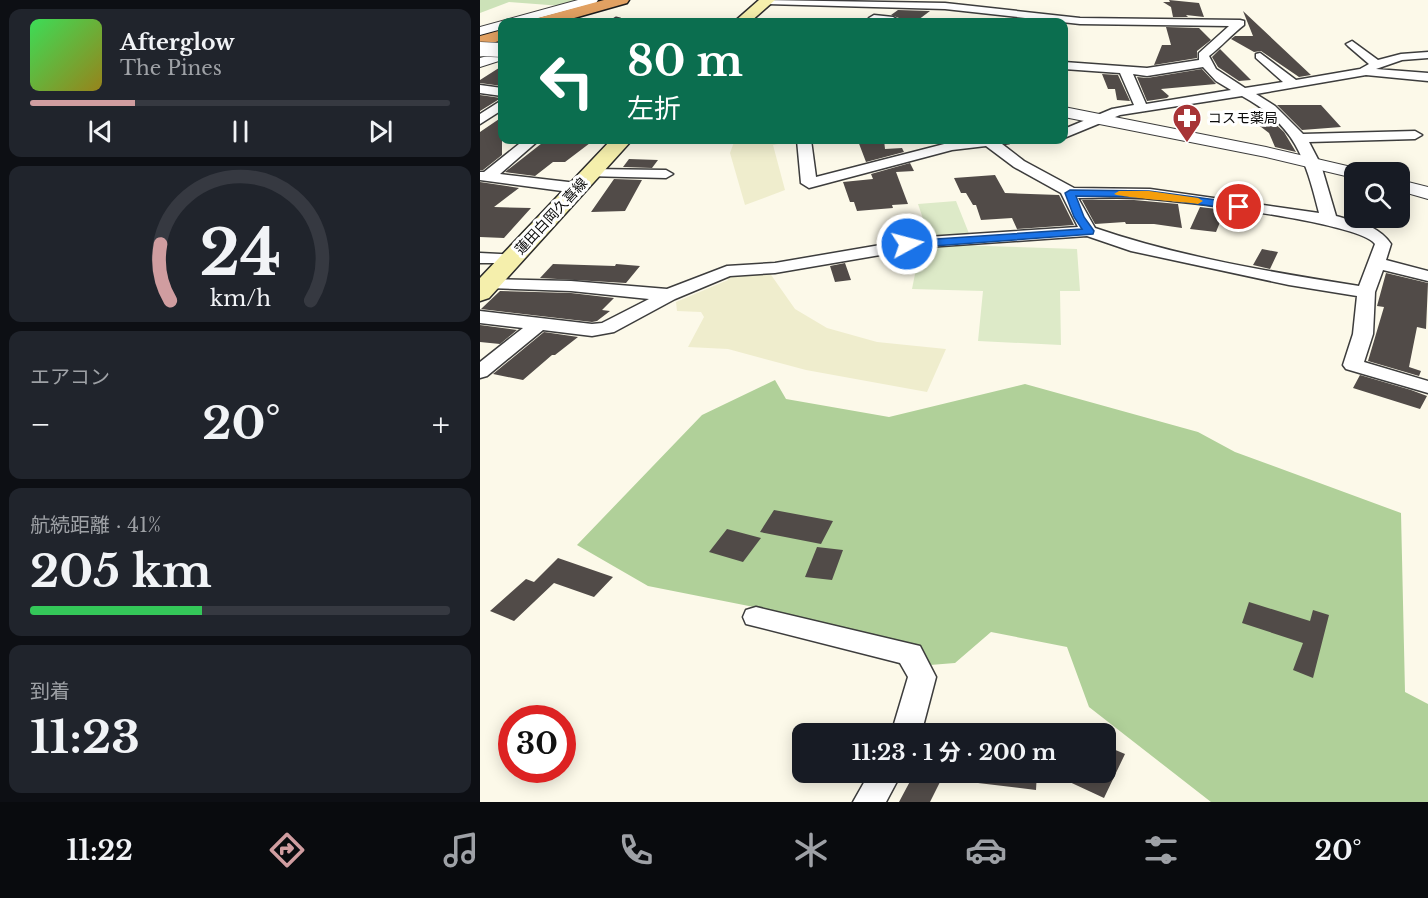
<!DOCTYPE html>
<html lang="ja">
<meta charset="utf-8">
<style>
:root{--surface:#171b24;--page:#20242c;--text:#f1f3f6;--muted:#9ea1a6;--line:#363941;--accent:#d09da0}
body{margin:0;font-family:"Libre Baskerville","Noto Sans JP",serif;background:var(--page);color:var(--text);height:100vh;display:flex;flex-direction:column;font-size:22px;white-space:nowrap}
*{box-sizing:border-box;margin:0}
p{font-size:20px;color:var(--muted)}
.icon{flex:none;width:33px;height:33px;fill:none;stroke:currentColor;stroke-width:2;stroke-linecap:round;stroke-linejoin:round}
.map{position:relative;flex:1;overflow:hidden}
.drawer{display:flex;flex-direction:column;gap:9px;padding:9px;background:#0d0f14;width:480px}
.drawer>*{flex:none}
.guide{position:absolute;left:18px;top:18px;width:570px;height:126px;border-radius:12px;box-shadow:0 3px 15px #0003;background:#0b6e4f;color:#fff;overflow:hidden}
.tools{position:absolute;left:864px;top:162px;display:grid;gap:12px}
.tools a{display:grid;place-items:center;width:66px;height:66px;border-radius:12px;background:var(--surface);box-shadow:0 3px 15px #0003;font-size:30px}
.speed{position:absolute;left:18px;top:705px;display:flex;gap:12px;font-size:30px;font-weight:700;text-align:center}
.speed>*{display:grid;place-content:center;width:78px;height:78px;border-radius:50%;background:var(--surface);box-shadow:0 3px 15px #0003;line-height:1}
.speed .limit{border:9px solid #d22;background:#fff;color:#111}
.pin{position:absolute;display:grid;place-items:center;width:51px;height:51px;color:#fff;margin:-26px;border:3px solid #fff;border-radius:50%;box-shadow:0 2px 6px #0007}
.me{position:absolute;width:66px;margin:-33px;rotate:83deg;stroke-linejoin:round;filter:drop-shadow(0 0 4px #0008)}
.turn{display:flex;align-items:center;gap:21px;height:126px;padding:0 30px;font-size:27px}
.turn .icon{width:78px;height:78px;stroke-width:2.5}
.turn b{display:block;font-size:42px;line-height:51px}
.big{font-size:45px;font-weight:700;line-height:1.1}
.drawer .widget{flex:1;display:flex;flex-direction:column;justify-content:center;gap:9px;min-width:0;padding:0 21px;border-radius:12px;background:var(--page)}
.drawer .dial{align-items:center;gap:0}
.dial svg{height:156px;overflow:visible;fill:none;stroke:var(--line);stroke-width:7;stroke-linecap:round;text-anchor:middle}
.dial text{fill:var(--text);stroke:none}
.song{display:flex;align-items:center;gap:18px}
.cover{width:72px;height:72px;border-radius:9px;background:linear-gradient(135deg,hsl(130 70% 55%),hsl(50 70% 35%))}
.played{height:6px;border-radius:3px;background:linear-gradient(90deg,var(--accent) 25%,var(--line) 25%)}
.keys{display:flex;justify-content:space-around;direction:ltr}
.heat{display:flex;justify-content:space-between;align-items:center;font-size:33px;direction:ltr}
.charge{height:9px;border-radius:4px;background:linear-gradient(90deg,#34c759 41%,var(--line) 0)}
.trip{position:absolute;left:312px;top:723px;width:324px;height:60px;border-radius:12px;background:var(--surface);box-shadow:0 3px 15px #0003;font-weight:700;line-height:60px;text-align:center}
.tabs{display:flex;height:96px;justify-content:space-around;align-items:center;background:#090b0e;color:var(--muted)}
.tabs .icon{width:42px;height:42px}
.tabs .active{color:var(--accent)}
.tabs b{font-size:27px;color:var(--text)}
main{display:flex;flex:1;min-height:0}
.map>svg:first-child{display:block}
</style>
<main>
<section class="drawer">
<div class="widget">
<div class="song"><i class="cover"></i><div><b>Afterglow</b><p>The Pines</p></div></div>
<div class="played"></div>
<div class="keys"><svg class="icon" aria-label="previous" viewBox="0 0 24 24"><path d="M18 5L8 12l10 7zM5 5v14"/></svg><svg class="icon" aria-label="pause" viewBox="0 0 24 24"><path d="M8 5v14M16 5v14"/></svg><svg class="icon" aria-label="next" viewBox="0 0 24 24"><path d="M6 5l10 7-10 7zM19 5v14"/></svg></div>
</div>
<div class="widget dial"><svg viewBox="0 0 100 80">
<path d="M14 69A42 42 0 1 1 86 69"/>
<path d="M14 69A42 42 0 0 1 9 40" stroke="#d09da0"/>
<text x="50" y="56" font-size="32" font-weight="700">24</text>
<text x="50" y="72" font-size="11">km/h</text>
</svg></div>
<div class="widget"><p>エアコン</p>
<div class="heat"><a>−</a><b class="big">20°</b><a>+</a></div>
</div>
<div class="widget"><p>航続距離 · 41%</p><b class="big">205 km</b><div class="charge"></div></div>
<div class="widget"><p>到着</p><b class="big">11:23</b></div>
</section>
<div class="map">
<svg width="948" height="802" viewBox="0 0 948 802">
<rect width="100%" height="100%" fill="#fcf9e9"/>
<path fill="#efedcd" d="M274,140H319L293,145L305,190L265,205L250,153L254,142Z
M289,272L315,309L347,328L397,342L466,349L447,392L326,370L248,349L208,347L224,317L221,312L197,311L196,302L248,280L246,275Z"/>
<path fill="#cce2b8" d="M0,0H103L82,6L29,2L0,13Z"/>
<path fill="#b0d099" d="M295,380L306,399L409,417L545,384L718,432L755,452L921,513L925,692L948,704V802H731L609,707L587,647L511,632L475,663L425,667L284,609L168,586L97,545L222,415Z"/>
<path fill="#ddeac8" d="M476,201L490,236L450,239L438,204Z
M441,244L597,249L600,291H580L581,345L498,341L503,291L432,289Z"/>
<path fill="#514b48" d="M689,0L719,3L724,17L706,15L708,17H693L691,7L683,2H690Z
M418,10L450,11L438,20L419,18L411,15Z
M763,11L831,75L819,77L781,51L774,52L751,39L755,36H773Z
M686,27L719,28L731,40L717,51V58L674,65L682,45H691Z
M740,49L771,80L759,81L738,67L732,57Z
M22,66V86L0,83V80Z
M722,69L736,84L681,89L689,96L687,98L667,101L657,77L667,78Z
M622,74L638,75L650,101L637,100L635,89H628Z
M0,95L21,98L0,111Z
M797,105H841L861,127L822,130Z
M779,109L804,132L816,152L795,147L789,133L760,111Z
M22,117V155L3,170H0V132Z
M66,140H114L85,162H73L55,176L25,172Z
M404,140L405,149L422,148L424,152L386,162L378,141Z
M149,159L178,160L172,168L143,167Z
M430,163L434,171L416,172L428,204L412,205L413,208L377,211L374,202H370L363,182L393,179L391,174Z
M515,175L525,193L579,195L594,225L537,229L532,218L501,220L496,205H493L486,193H481L474,178Z
M134,179L162,180L145,211L111,212Z
M0,182L39,188L14,207L51,208L24,238L0,237Z
M602,200H654L698,204L702,228L674,224H646L645,222L615,224Z
M720,207L745,210L736,232L710,229Z
M782,249L798,252L790,269L773,265Z
M365,263L371,280L355,282L350,266Z
M73,264L135,266L136,264L160,266L146,283L60,278Z
M906,273L948,283L946,329L937,327L929,367L941,371L939,376L888,361L904,307L897,306Z
M20,291L91,293L134,298L122,310L130,311L117,321L112,322L1,309Z
M0,325L37,330L20,344L0,342Z
M64,332L98,337L75,355H72L43,380L13,374Z
M880,375L931,390L947,396L940,409L873,388Z
M294,510L353,521L341,544L280,532Z
M247,529L281,538L263,562L229,552Z
M337,547L363,550L352,580L325,577Z
M78,558L133,577L114,597L74,583L34,621L10,611L46,579L54,582Z
M769,602L830,621L833,610L849,615L833,678L813,670L823,643L762,623Z
M626,746L645,754L624,798L568,772H626Z
M435,772H465L450,802H419Z
M498,772H557L556,790L498,783Z"/>
<g fill="none" stroke-linecap="round" stroke-linejoin="round">
<g stroke="#3d3d3d" stroke-width="3">
<path id="minor" d="M283,0L465,3L600,18L760,20L764,21V25C751,35 742,46 729,56L736,69L765,88L803,82L776,58V54L780,53L816,80L880,69L889,64L868,46L866,44L872,41L898,60L921,54L948,52V58L922,60L896,69L948,73V81L886,75L776,94L795,106L823,134L935,131L942,135L935,139L829,142L841,165L856,216C877,222 898,225 911,244L906,260L948,271V281L903,270L895,292L893,334L884,362L948,381V393L866,369L863,365L873,334L877,296L809,285L651,251L607,236L447,247L295,273L250,276L195,299L134,332L112,336L63,330L7,376L0,378V362L43,328L0,323V311L112,324L122,323L169,299L91,291L9,288L3,287L0,283L3,279L91,281L187,289L247,266L295,263L447,237L598,227L581,193L534,167L506,146L472,150L329,188L321,183L317,140H331L336,177L472,142L531,140L529,143L522,144L544,161L594,188L670,189L839,213C825,157 815,125 762,96L640,115L584,138V129L632,109L654,105L640,73L584,69V62L667,68L719,60V53L749,26L600,24L465,9L287,4ZM723,67L736,81L751,90L666,104L653,74L667,76ZM598,198C622,198 648,196 672,199C707,202 878,222 895,244L879,286C791,272 699,257 615,228Z
M394,15L413,17L418,20L416,22L390,20L389,18Z
M136,18L140,19V22H130Z
M0,85L22,88V96L0,93Z
M22,100V110L0,124V114Z
M44,140H59L20,174L97,183L105,188L102,191L97,193L0,180V172H4Z
M111,169L186,170L193,174L186,178L106,176L104,173Z
M0,253L37,255L40,259L37,263H0Z
M276,607L440,646L456,677L441,734H411L428,677L420,663L266,624L263,617L266,610Z
M390,772H422L406,802H373Z"/>
</g>
<g stroke="#3d3d3d" stroke-width="2">
<path id="tertiary" d="M98,0H118L116,3L44,22H22V29L0,35V27Z
M22,52V60L0,67V58Z
M584,107L786,147L880,169L883,172H874V178L786,157L584,117Z
M920,180L948,187V199L920,191Z"/>
</g>
<g stroke="#2c2c2c" stroke-width="3">
<path id="secondary" d="M279,0H295L270,22H254Z
M131,140H152L9,298L0,301V278Z"/>
</g>
<g stroke="#1b1b1b" stroke-width="3">
<path id="motorway" d="M124,0H149L147,3L80,22H56L58,18Z
M22,30V40L0,47V36Z"/>
</g>
<use href="#minor" fill="#fff" fill-rule="evenodd"/>
<use href="#tertiary" fill="#fff" fill-rule="evenodd"/>
<use href="#secondary" fill="#f5efac" fill-rule="evenodd"/>
<use href="#motorway" fill="#e2a162" fill-rule="evenodd"/>
<g stroke="#3d3d3d" stroke-width="15" stroke-linecap="butt">
<path id="tertiary-bridge" d="M0,49L22,50"/>
</g>
<use href="#tertiary-bridge" stroke="#fff" stroke-width="14"/>
</g>
<path fill="#1a73e8" stroke="#114b97" stroke-width="1.5" d="M590,190L669,191L759,203L764,207L759,210L669,197L596,196L604,217L614,231L613,234L427,248L422,244L427,241L602,229L594,217L585,193Z"/>
<path fill="#f59e0b" d="M669,191L718,198L723,201L718,204C705,202 638,197 634,194L639,191Z"/>
<defs>
<g id="pharmacy-pin" transform="scale(1.5)"><path d="M0 17L-7.5 6A9.5 9.5 0 1 1 7.5 6Z" fill="#a73436" stroke="#fff"/><path d="M-2-6h4v4h4v4h-4v4h-4v-4h-4v-4h4Z" fill="#fff"/></g>
</defs>
<g fill-rule="evenodd">
<use href="#pharmacy-pin" x="707" y="118"/>
</g>
<g text-anchor="middle" dominant-baseline="central" stroke-width="6" stroke-linejoin="round" paint-order="stroke">
<g font-size="14" fill="#0a0a0a" stroke="#fff" text-anchor="start">
<text x="728" y="118">コスモ薬局</text>
</g>
<g font-size="14" fill="#0a0a0a" stroke="#fff">
<text transform="translate(71 216) rotate(-47)">蓮田白岡久喜線</text>
</g>
</g>
</svg>
<div class="tools">
<a><svg class="icon" aria-label="search" viewBox="0 0 24 24"><circle cx="10" cy="10" r="6"/><path d="M15 15l6 6"/></svg></a>
</div>
<div class="speed"><div class="limit">30</div></div>
<div class="pin" style="left:759px;top:207px;background:#d93025"><svg class="icon" aria-label="arrive" viewBox="0 0 24 24"><path d="M6 21V4h12l-3 4 3 4H6"/></svg></div>
<svg class="me" style="left:427px;top:244px" viewBox="-20 -20 40 40"><circle r="17" fill="#1a73e8" stroke="#fff" stroke-width="3"/><path d="M0-11L8 9 0 5-8 9z" fill="#fff"/></svg>
<div class="trip">11:23 · 1 分 · 200 m</div>
<div class="guide">
<div class="turn"><svg class="icon" aria-label="left" viewBox="0 0 24 24"><path d="M17 20v-9H6M10 6l-5 5 5 5"/></svg><div><b>80 m</b>左折</div></div>
</div>
</div>
</main>
<nav class="tabs">
<b>11:22</b>
<svg class="icon active" aria-label="directions" viewBox="0 0 24 24"><path d="M12 3l9 9-9 9-9-9zM9 14v-3h6M13 9l2 2-2 2"/></svg>
<svg class="icon" aria-label="music" viewBox="0 0 24 24"><path d="M9 18V5l10-2v13"/><circle cx="6" cy="18" r="3"/><circle cx="16" cy="16" r="3"/></svg>
<svg class="icon" aria-label="phone" viewBox="0 0 24 24"><path d="M5 4h4l2 5-3 2q2 4 5 5l2-3 5 2v4C11 20 4 13 5 4z"/></svg>
<svg class="icon" aria-label="climate" viewBox="0 0 24 24"><path d="M12 3v18M4 7l16 10M4 17L20 7"/></svg>
<svg class="icon" aria-label="car" viewBox="0 0 24 24"><path d="M5 17H2v-5l4-1 3-4h7l3 4 3 1v5h-3M9 17h6M6 11h13"/><circle cx="7" cy="17" r="2"/><circle cx="17" cy="17" r="2"/></svg>
<svg class="icon" aria-label="filters" viewBox="0 0 24 24"><path d="M4 7h16M4 17h16"/><circle cx="9" cy="7" r="2"/><circle cx="15" cy="17" r="2"/></svg>
<b>20°</b>
</nav>
